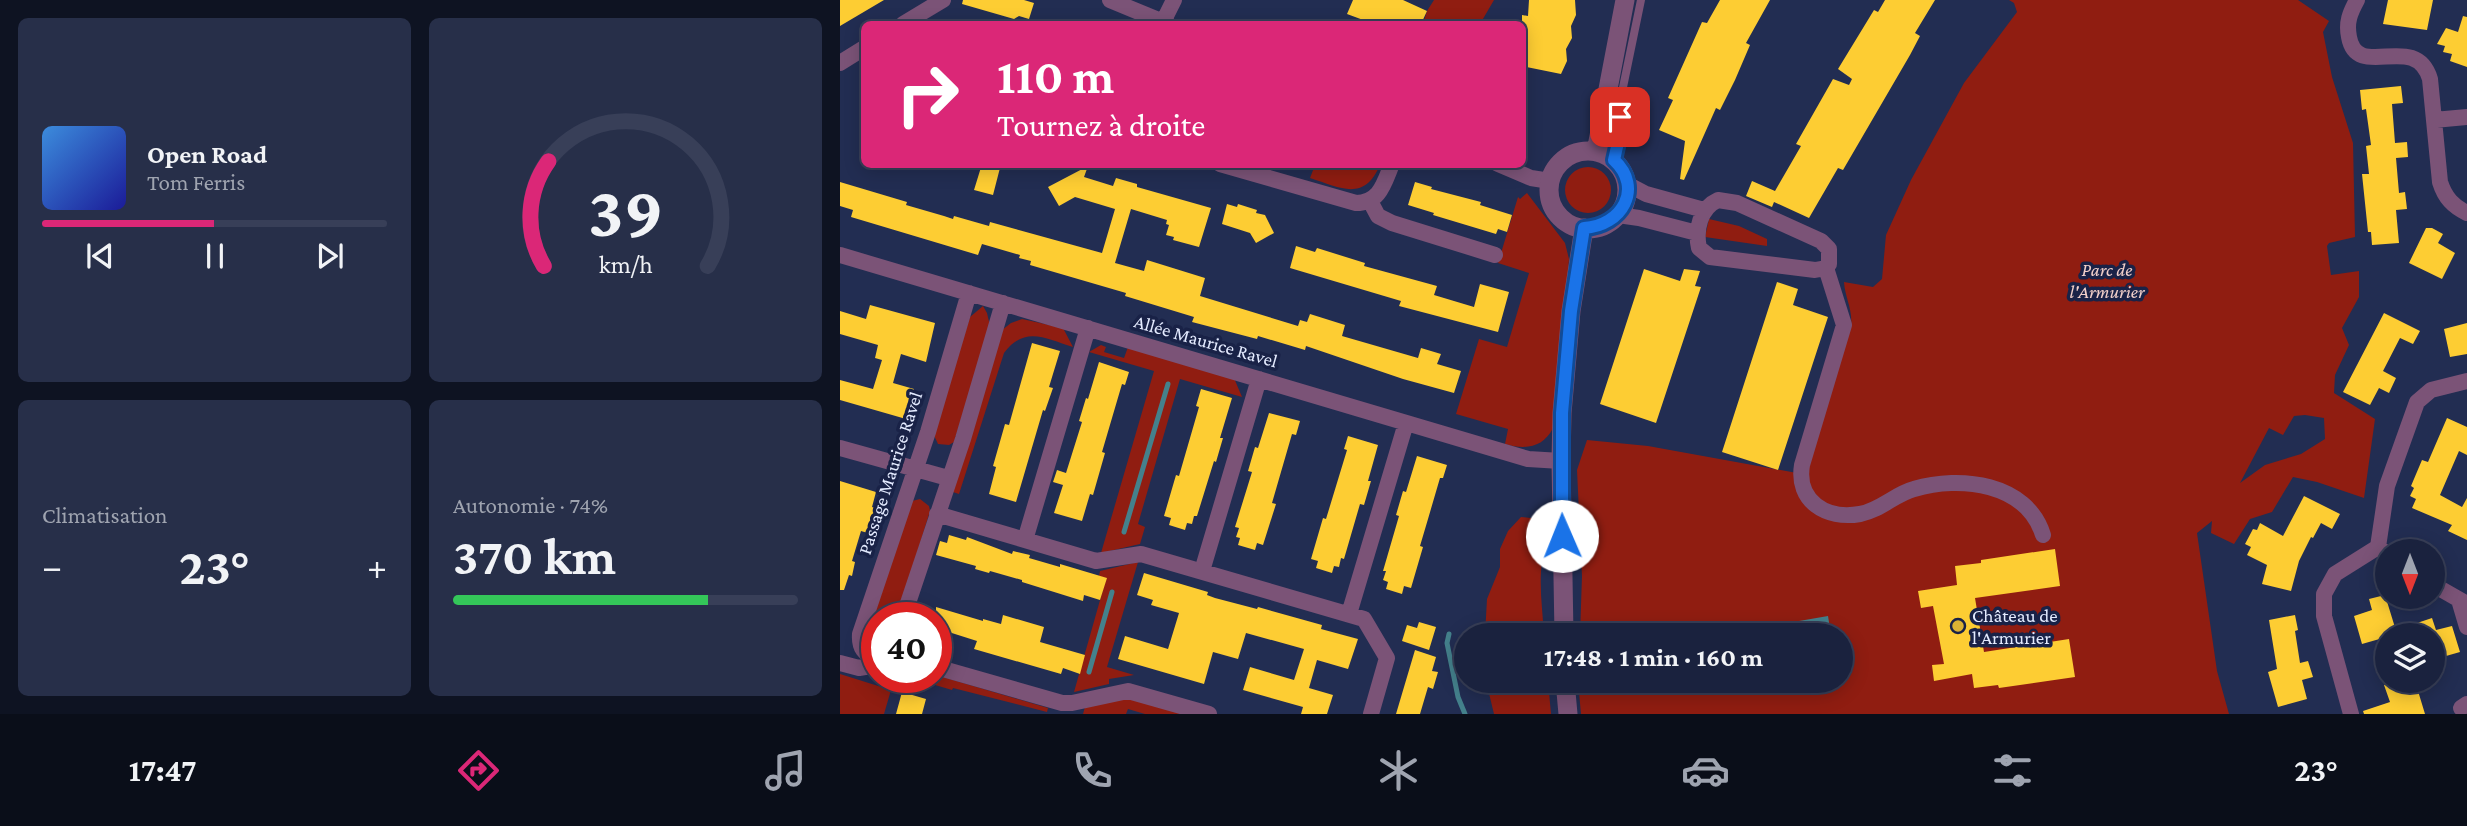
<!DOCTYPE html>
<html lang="fr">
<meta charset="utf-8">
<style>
:root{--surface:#1a223e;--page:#272f49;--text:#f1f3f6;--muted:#9fa4b0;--line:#383f58;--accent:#db2777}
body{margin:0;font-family:"Crimson Pro",serif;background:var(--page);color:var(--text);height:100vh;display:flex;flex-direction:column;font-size:26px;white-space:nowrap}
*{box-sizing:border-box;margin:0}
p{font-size:23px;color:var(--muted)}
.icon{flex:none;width:38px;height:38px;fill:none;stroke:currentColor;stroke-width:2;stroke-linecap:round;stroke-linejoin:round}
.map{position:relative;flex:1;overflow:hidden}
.details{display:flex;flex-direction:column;gap:18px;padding:18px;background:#0e1322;width:840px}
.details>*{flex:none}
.hud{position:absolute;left:21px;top:21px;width:665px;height:147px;border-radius:10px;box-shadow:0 4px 18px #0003,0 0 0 2px var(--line);background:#db2777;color:#fff;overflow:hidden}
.needle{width:46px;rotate:180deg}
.controls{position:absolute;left:1535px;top:539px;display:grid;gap:14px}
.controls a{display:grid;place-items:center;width:70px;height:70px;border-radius:50%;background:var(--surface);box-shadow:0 4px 18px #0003,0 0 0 2px var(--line);font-size:35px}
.speed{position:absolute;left:21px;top:602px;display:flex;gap:14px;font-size:35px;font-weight:700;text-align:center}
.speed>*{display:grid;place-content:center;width:91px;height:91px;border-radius:50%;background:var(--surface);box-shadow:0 4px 18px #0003,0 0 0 2px var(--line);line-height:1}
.speed .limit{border:10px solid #d22;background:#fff;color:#111}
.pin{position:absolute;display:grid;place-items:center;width:60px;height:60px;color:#fff;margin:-30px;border-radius:14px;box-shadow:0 4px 10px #0006}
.me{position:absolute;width:77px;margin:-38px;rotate:359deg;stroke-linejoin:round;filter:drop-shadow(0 0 5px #0008)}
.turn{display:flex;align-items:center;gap:24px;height:147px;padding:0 21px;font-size:32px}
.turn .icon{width:91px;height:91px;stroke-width:2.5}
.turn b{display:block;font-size:49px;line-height:60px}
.big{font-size:52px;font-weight:700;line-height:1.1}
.details .tile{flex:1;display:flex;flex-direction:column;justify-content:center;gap:10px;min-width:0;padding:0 24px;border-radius:10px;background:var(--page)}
.details .dial{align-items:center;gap:0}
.dial svg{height:182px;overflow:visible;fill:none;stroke:var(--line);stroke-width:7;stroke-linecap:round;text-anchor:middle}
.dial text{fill:var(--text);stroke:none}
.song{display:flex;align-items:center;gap:21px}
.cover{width:84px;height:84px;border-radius:10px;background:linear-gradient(135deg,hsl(210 70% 55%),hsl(240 70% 35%))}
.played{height:7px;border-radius:4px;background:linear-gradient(90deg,var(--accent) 50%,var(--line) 50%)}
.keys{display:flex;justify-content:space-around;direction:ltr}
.heat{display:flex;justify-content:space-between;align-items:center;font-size:38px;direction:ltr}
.charge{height:10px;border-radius:5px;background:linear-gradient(90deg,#34c759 74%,var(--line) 0)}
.details .tiles{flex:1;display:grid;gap:18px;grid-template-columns:repeat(2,1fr)}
.trip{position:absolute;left:614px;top:623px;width:399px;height:70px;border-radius:35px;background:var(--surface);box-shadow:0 4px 18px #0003,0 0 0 2px var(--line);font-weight:700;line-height:70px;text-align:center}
.menu{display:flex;height:112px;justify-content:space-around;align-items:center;background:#0a0e19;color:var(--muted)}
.menu .icon{width:49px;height:49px}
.menu .current{color:var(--accent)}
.menu b{font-size:32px;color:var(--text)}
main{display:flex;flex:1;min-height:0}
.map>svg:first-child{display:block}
</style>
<main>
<section class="details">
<div class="tiles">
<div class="tile">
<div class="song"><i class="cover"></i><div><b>Open Road</b><p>Tom Ferris</p></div></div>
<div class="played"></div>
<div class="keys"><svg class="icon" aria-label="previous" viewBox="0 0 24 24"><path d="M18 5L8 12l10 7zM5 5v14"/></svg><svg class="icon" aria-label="pause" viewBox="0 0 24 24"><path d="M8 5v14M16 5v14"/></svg><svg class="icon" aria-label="next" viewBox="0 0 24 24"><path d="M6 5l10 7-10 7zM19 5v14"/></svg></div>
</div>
<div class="tile dial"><svg viewBox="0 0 100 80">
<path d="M14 69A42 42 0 1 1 86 69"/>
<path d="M14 69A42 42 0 0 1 16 23" stroke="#db2777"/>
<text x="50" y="56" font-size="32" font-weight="700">39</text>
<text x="50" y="72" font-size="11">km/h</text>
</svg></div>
<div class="tile"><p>Climatisation</p>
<div class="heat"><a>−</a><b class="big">23°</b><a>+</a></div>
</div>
<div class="tile"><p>Autonomie · 74%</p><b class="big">370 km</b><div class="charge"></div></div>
</div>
</section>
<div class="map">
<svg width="1627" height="714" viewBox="0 0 1627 714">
<rect width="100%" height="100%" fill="#222d52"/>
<path fill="#901d11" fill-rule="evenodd" d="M594,0H654L640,24H583L587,11Z
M1169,0H1458L1489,21L1483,32L1492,77L1513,143L1515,237L1489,243L1487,246L1491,275L1519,271V297L1502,328L1509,345L1495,375L1494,393L1535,419L1524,498L1477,482L1453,477L1432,512L1410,519L1394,544L1371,533L1372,521L1357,533L1377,671L1389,714H741L738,681H1001V635H740L742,576L737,470L747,440L808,446L968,475V464L1011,327C1013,309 1005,298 1004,282L1033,287L1042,279L1046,235L1071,180L1124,83L1177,12L1174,3ZM1465,415L1484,418L1485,439L1461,454L1425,465L1400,483L1429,428L1443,435L1454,416Z
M475,165V164L540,165C524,202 501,188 470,178Z
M725 190a23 23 0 1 1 46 0a23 23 0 1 1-46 0Z
M687,193L725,243L729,259L713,428C703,448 685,450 665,444L668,429L616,414L639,339L667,347L689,273L658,263L678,197L680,199Z
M869,219L899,226L927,239V246L865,237Z
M143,306L147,313L150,326L114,442L109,445L98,444L93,433L130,317Z
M182,319L223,328L233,347C206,339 185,325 164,353L119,494L110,491L162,330L171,323Z
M261,345L266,347L264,352L284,358L288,347L394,378L402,397L340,379L298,524L305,527L300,544L261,553L314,371L249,352Z
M80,499L89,506L90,511L57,618H37V650H34L25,641L72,501Z
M681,517L700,519L708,537C696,570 702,601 704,635H645L647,599L660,567V549L668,531Z
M298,562L267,667L294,675L269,679V684L234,692L266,579L259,576L260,571Z
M0,674L51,690L44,714H0Z
M96,675L208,708L207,712L113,688L112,690L68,677H96Z
M646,681H708L711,714H654Z
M288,697L344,714H305L288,709L286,714H243L245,707Z"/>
<path fill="#44818c" d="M988,616L991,635H961L959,621Z"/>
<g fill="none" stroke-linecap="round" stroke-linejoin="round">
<path stroke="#44818c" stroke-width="5" d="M284,532L328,384
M609,634L607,643L618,697L625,714
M249,672L272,592"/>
</g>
<path fill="#fdcd33" d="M0,0H44L0,26Z
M123,0H184L194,3L189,19L179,16L174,19L122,4Z
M513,0H563L587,11L581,24H534L507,14Z
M689,0H735L736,15L731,26L732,38L726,49L727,61L721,74L682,66V15L688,16Z
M880,0H930L906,43L910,45L895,80L880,110L876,108L844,180L840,179L845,141L819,130L833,100L828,98L862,22L867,23Z
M1045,0H1095L1075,33L1080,36L1070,55L1003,170L998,168L969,218L934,202L932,207L906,196L912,181L935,191L961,146L956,144L993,79L1009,85L1012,79L998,69L1034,10L1038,12Z
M1548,0H1593L1587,30L1543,24Z
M1623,16L1627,17V67L1610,61L1612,54L1603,52L1605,46L1597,44L1606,28L1618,32Z
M1561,86L1563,103L1552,104L1555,143L1567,142L1568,157L1556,158L1559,193L1565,192L1567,209L1556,210L1559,243L1532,245L1531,232H1528L1522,174H1529L1526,146L1531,145L1526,109L1522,110L1520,90Z
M142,164H161L153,195L134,190Z
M248,166L244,177L273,186L276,178L297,184V187L371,208L359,247L333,240L334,237L326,235L329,225L326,224L327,220L291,209L275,263L304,271L307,260L365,278L360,296L458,326L460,320L467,322L470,314L505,325L502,336L578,358L581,348L601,354L597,364L621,371L614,393L563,379L466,346L465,350L418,336L417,339L352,322L354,317L285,296L286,293L190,265L191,261L179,258L180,255L142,244L138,255L11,217L13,210L0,206V182L67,202L66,205L104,216L113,219L114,216L149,226L150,222L262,253L275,209L235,197L219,206L208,187Z
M575,182L592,187L591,189L641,202L640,205L672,215L667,232L658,229L656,234L593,215L594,213L568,205Z
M387,204L397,207L398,204L417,210L416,213L425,215L434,233L416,243L410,233L382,224Z
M1586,228H1592L1603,234L1598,243L1615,253L1602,279L1569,263Z
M456,246L475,252L477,248L525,263L524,266L597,286L594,295L634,307L640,284L669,292L658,332L559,306L561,301L450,268Z
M804,269L840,281L844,269L860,271L855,286L861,287L816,423L760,404Z
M937,282L958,289L953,305L988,317L938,470L882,452Z
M30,305L95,323L86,362L61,354L53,383L74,389L66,419L0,400V380L33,389L42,360L35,358L38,345L0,334V311L26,319Z
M1544,313L1580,331L1573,344L1560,338L1543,371L1556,378L1549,393L1539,388L1530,405L1503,392Z
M1627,323V354L1610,357L1604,329Z
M192,343L220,351L209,387L213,388L205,411L203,410L176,502L149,494L156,467L153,466L165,424L169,425Z
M259,362L289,372L285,385L282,384L262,452L265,453L253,495L250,494L242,521L214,513L223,485L213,482L217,470L226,473L242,422L239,421L246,398L248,399Z
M361,389L392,398L380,438H383L376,462L374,461L357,516H354L352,524L347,523L345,530L329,525L331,518L324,516L336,475L339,476L359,407L356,406Z
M429,413L460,421L456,435L452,434L432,503L436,504L423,545L417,543L415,550L398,545L400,538L396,537L399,528L395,527L412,472L408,471L415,447L418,448Z
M1607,418L1627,427V455L1619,451L1600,495L1622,507L1627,498V540L1608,531L1612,525L1572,508L1576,499L1570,496L1574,488L1571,486L1582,460L1588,462Z
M508,436L538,445L528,481H531L524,505L520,504L504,559L501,558L499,567L494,566L492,573L476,568L478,561L471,559L483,518L486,519L507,450L504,449Z
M577,456L607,465L603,478H600L588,519L580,546L583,547L571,588L564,586L562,594L546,589L548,582L543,580L546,571H543L559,516L556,515L563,491L566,492Z
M0,481L36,492L32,507L38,509L31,534L21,531L12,561L15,562L12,576L9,575L4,590H0Z
M1464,496L1500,514L1492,529L1481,523L1473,538L1471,537L1459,561L1451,591L1422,584L1427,565L1407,555L1411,547L1405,544L1413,529L1417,530L1420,523L1443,536Z
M109,535L126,540L127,537L172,554L173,551L190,555L189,558L220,567V564L267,578L260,600L244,595L243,601L182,582V580L150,571L149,573L135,569L136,566L96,555L100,541L107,543Z
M1215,549L1220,586L1135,598L1144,652L1229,639L1235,677L1159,688L1158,685L1134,688L1132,674L1094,681L1092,665L1104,664L1093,606L1081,608L1078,591L1117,585L1115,566L1141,563V560Z
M304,573L368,592L367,595L375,598L417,609L418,607L482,625L481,629L518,639L508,669L477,660L469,688L493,695L487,714H461L463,707L403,690L410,667L454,680L464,649L406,633L398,659L373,652L364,684L278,659L285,636L328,649L339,613L311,605L313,600L297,595Z
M1545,595L1557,634L1522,644L1514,616L1532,610L1529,599Z
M96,607L143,621V619L161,624L163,615L204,627L200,642L245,655L240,674L223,668L221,674L134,649L137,641L96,628Z
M1455,615L1458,630L1455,631L1460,663L1468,661L1473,677L1462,680L1467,699L1438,707L1428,672L1437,669L1429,620Z
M1592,618L1596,630L1612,626L1620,652L1592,660V635H1581L1577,623Z
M579,622L596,627L589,650L562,641L567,625L577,628Z
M575,650L596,657L592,671L598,672L593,689L588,687L580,714H556Z
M1556,681H1575L1585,714H1524L1523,711L1550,702L1544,685Z
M62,692L86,699L82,714H56Z"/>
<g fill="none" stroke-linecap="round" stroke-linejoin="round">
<path stroke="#7b5377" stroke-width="8" d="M774,160L779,137L781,97L801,0"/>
<path stroke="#7b5377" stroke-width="16" d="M270,0L328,24
M1517,0C1510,13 1506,22 1509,37C1517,82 1575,30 1590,79L1600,182C1605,198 1613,206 1627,213
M323,22L334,0
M63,24L103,0
M0,63L24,48
M1594,120L1627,117
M380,164L516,203C540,203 544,183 552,164
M658,164L691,178L710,181
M787,184L806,194L864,210
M878,200L897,203L981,241L989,249V264L986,268L975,270L870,257L859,248C855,230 860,208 878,200Z
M530,201L538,216L552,223L655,255
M778,215L799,218L857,233
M0,255L688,459L721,461
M986,268L1004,325L962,465C956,501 986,520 1020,514C1041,510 1055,494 1074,489C1120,475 1187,483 1203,535
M0,448L108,478
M97,514L256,561L301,554L524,619L547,658L531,714
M185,540L248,328
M1547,554L1538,547L1547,486L1577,402L1591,390L1627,381
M362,571L419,379
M1592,584L1627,604
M1619,600L1627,627
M509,614L566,423
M63,618L123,439L163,303
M37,657C24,656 19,647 20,634L88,432L129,293
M0,663L19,668L37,665
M96,667L222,703H232L288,691L369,714
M1621,708L1627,704
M1511,714L1484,616V594L1495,574L1538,547"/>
<path stroke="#7b5377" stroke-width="19" d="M709 190a39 39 0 1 1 78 0a39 39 0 1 1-78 0Z
M756,152L785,0
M724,635L721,461L722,413L731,311L744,228
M725,681L728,714"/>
</g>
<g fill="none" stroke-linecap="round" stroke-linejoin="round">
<g stroke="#114b97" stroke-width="18">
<path id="route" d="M722,536V413L731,311L744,228C782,226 804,188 774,160L779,138L780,117"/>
</g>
<use href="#route" stroke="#1a73e8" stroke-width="12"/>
</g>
<circle fill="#dbb233" stroke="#192247" stroke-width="2.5" cx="1118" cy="626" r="7"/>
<g text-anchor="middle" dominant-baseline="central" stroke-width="7" stroke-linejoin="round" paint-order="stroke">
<g font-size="19" font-style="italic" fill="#f2d0ca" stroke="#192247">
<text x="1267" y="269">Parc de<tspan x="1267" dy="22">l'Armurier</tspan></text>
</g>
<g font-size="19" fill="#e4ebff" stroke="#192247">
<text transform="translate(366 341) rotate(16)">Allée Maurice Ravel</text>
<text transform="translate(50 473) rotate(-72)">Passage Maurice Ravel</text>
</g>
<g font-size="19" fill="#e4ebff" stroke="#192247" text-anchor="start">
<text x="1132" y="615">Château de<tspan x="1132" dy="22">l'Armurier</tspan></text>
</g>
</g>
</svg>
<div class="controls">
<a><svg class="needle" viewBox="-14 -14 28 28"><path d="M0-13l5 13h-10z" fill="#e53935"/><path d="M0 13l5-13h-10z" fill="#9fa4b0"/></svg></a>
<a><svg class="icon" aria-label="layers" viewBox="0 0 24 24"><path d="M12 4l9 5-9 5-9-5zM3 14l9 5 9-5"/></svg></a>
</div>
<div class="speed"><div class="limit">40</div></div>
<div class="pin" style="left:780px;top:117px;background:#d93025"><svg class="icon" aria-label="arrive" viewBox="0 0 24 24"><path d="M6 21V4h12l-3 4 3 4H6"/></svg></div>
<svg class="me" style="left:722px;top:536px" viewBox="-20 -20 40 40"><circle r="19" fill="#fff"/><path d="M0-13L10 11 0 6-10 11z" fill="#1a73e8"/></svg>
<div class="trip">17:48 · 1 min · 160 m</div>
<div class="hud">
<div class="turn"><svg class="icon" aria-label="right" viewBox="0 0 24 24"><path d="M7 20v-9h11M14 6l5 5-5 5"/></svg><div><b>110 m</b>Tournez à droite</div></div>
</div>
</div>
</main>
<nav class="menu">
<b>17:47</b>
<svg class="icon current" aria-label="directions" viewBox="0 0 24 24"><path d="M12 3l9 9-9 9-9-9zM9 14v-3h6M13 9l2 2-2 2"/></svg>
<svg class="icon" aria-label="music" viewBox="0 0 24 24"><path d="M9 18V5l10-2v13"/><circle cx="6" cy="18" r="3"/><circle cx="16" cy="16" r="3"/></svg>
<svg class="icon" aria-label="phone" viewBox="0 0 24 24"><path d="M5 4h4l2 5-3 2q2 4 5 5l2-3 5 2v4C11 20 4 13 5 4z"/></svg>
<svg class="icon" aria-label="climate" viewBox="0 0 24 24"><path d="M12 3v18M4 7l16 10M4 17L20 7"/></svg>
<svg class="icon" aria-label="car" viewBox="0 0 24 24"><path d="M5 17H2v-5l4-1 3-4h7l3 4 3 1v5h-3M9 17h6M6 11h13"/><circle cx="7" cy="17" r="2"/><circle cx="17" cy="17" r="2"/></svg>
<svg class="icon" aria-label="filters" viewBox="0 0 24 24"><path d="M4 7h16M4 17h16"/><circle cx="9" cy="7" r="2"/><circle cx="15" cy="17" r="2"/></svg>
<b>23°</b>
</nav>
